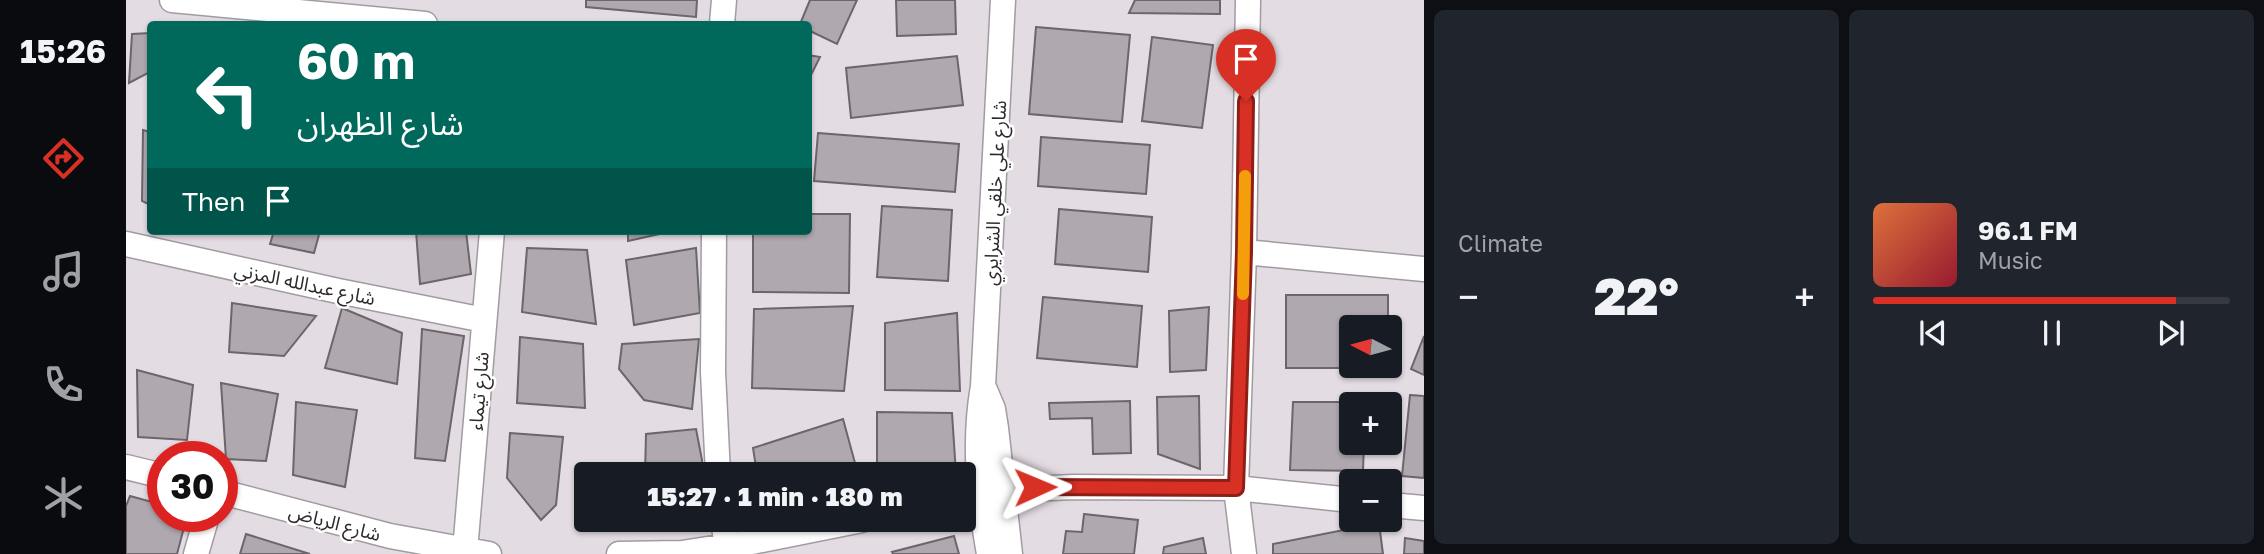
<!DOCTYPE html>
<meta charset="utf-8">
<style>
:root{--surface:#171b24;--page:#20242c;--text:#f1f3f6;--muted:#9ea1a6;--line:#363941;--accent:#d93025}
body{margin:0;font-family:"Golos Text","Noto Sans Arabic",sans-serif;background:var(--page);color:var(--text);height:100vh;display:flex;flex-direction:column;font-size:26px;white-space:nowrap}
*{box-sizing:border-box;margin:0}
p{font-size:23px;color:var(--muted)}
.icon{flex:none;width:38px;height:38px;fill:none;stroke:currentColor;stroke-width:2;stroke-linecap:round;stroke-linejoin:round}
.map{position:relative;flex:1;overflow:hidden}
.details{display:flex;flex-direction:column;gap:10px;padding:10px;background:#0d0f14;width:840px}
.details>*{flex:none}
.top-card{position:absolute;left:21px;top:21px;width:665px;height:214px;border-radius:7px;box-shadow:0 2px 5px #0004;background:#00695c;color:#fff;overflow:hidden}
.needle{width:46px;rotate:276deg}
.fabs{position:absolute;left:1213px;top:315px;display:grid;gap:14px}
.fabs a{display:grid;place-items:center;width:63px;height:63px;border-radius:7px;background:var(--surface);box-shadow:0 2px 5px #0004;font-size:35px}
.speed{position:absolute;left:21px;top:441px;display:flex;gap:14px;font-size:35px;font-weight:700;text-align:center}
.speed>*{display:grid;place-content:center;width:91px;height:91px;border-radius:50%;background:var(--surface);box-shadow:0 2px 5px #0004;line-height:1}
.speed .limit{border:10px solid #d22;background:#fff;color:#111}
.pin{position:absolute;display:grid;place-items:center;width:60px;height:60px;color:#fff;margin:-72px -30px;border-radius:50% 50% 50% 0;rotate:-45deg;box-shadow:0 0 7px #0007}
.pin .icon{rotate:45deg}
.me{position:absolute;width:77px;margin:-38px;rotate:89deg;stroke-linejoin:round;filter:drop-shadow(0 0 5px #0008)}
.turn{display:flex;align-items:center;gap:24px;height:147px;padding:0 35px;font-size:32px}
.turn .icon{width:91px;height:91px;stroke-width:2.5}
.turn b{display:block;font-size:49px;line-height:60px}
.then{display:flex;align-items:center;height:66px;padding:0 35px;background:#0003;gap:14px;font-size:26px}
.big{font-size:52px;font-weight:800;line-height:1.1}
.details .tile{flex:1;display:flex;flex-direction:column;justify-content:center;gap:10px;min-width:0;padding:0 24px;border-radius:10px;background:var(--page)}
.song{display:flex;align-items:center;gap:21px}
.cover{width:84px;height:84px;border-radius:10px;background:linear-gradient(135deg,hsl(20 70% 55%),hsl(350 70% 35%))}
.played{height:7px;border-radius:4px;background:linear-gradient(90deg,var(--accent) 85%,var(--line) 85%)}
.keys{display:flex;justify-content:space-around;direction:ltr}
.heat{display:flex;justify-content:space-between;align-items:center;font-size:38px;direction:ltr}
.details .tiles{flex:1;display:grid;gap:10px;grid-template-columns:repeat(2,1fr)}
.trip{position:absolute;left:448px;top:462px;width:402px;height:70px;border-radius:7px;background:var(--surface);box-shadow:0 2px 5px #0004;font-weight:800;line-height:70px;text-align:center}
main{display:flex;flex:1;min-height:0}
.tabs{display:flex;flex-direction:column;width:126px;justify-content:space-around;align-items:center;background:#090b0e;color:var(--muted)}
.tabs .icon{width:49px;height:49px}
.tabs .on{color:var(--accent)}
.tabs b{font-size:32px;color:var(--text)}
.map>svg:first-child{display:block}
</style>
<main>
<nav class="tabs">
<b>15:26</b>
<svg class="icon on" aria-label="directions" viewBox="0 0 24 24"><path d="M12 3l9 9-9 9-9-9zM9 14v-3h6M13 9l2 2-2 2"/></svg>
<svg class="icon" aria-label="music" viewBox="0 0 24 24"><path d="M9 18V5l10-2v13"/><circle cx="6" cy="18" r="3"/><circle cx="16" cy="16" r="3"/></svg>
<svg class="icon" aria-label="phone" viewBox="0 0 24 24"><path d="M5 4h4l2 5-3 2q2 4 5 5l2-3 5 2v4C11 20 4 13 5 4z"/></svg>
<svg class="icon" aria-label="climate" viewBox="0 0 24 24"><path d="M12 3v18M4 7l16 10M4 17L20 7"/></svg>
</nav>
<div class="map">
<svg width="1298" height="554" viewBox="0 0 1298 554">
<rect width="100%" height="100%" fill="#e3dce2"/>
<path fill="#afa8af" stroke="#6c656b" stroke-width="2" d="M460,0H571L570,17L460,7Z
M684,0H731L711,44L682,30V24H674Z
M770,0H829L830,34L771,36Z
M1009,0H1094V14L1003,13Z
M910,27L1004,35L996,122L903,114Z
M24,33V72L3,83L6,34Z
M1026,37L1087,45L1076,128L1016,121Z
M682,55L694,57L682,81Z
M831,56L837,105L725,118L720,68Z
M17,130L24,132V205L16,201Z
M692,133L833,144L829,192L688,181Z
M915,137L1024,145L1020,194L912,186Z
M756,206L826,210L822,281L751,277Z
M933,209L1026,217L1022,272L929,264Z
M682,214H724L723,293L627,292V231H682Z
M148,231H194L188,253L144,244Z
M290,231H340L345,274L294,284Z
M502,231H547L502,241Z
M401,248L461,250L470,324L396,312Z
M570,248L574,313L508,325L500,260Z
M1160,295H1262V327H1225V366H1262V368H1160Z
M917,297L1016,306L1011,367L911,358Z
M106,303L190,316L158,356L103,352Z
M727,306L718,391L626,388L628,309Z
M1083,307L1080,370L1044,372L1043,311Z
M216,308L276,333L271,384L199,368Z
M831,313L834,391L759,390V323Z
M296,329L338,336L319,461L289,458Z
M1298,336V375L1285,369Z
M394,337L457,344L459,408L391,403Z
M573,339L566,409L518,400L493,369L496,344Z
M11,370L67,385L61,440L12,437Z
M95,383L152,394L140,461L100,459Z
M1284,395L1298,396V478L1276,476Z
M1073,396L1074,469L1032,454L1031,397Z
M1004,401L1005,453L967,454L966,418L924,419L923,403Z
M170,402L231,410L219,487L167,475Z
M1167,402H1241V404H1225V443H1238L1237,471L1164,470Z
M751,412L826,413L830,474H751Z
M717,419L732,474H631L627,448Z
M570,429L576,460L575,474H519L520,434Z
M384,433L437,437L430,505L415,520L381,478Z
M4,496L37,505V516H61L51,554H0V506Z
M958,514L1012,520L1008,554H937L940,531L956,532Z
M1253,523L1257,554H1147V544Z
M120,534L184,554H114Z
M828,536L833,554H767L766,552Z
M1077,538L1080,554H1037L1038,547Z
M1279,538L1298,541V554H1278Z"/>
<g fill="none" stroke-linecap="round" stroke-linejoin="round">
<g stroke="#a29ba2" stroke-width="27">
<path id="street" d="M46,0L299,24
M596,24L598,0
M588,231L587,372L592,474
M0,244L212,291L358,320
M1118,252L1298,269
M859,390L867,409L870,428L884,554
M0,467L37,476
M96,492L264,536L363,554
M839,499L879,490L947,487L1110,488L1225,500
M1264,505L1298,508
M597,520L602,554
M339,551L366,231
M70,554L81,516
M493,554L556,553L626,542L736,520
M863,554C853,497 847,444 857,386L877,0
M1118,554L1110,488L1118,252L1122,0"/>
</g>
<use href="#street" stroke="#fff" stroke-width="24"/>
</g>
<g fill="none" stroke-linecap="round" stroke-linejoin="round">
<g stroke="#8d1f18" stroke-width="18">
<path id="route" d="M909,487L1110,488L1118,252L1120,101"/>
</g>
<use href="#route" stroke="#d93025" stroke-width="12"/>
<path stroke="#f59e0b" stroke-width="12" d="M1117,294L1119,176"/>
</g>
<g text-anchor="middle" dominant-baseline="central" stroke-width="5" stroke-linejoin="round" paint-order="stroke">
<g font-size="19" fill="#2c2a2c" stroke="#fff">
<text transform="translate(868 193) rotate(-87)">شارع علي خلقي الشرايري</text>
<text transform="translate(179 283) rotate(12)">شارع عبدالله المزني</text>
<text transform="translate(352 391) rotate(-85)">شارع تيماء</text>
<text transform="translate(209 522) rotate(15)">شارع الرياض</text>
</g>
</g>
</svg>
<div class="fabs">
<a><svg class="needle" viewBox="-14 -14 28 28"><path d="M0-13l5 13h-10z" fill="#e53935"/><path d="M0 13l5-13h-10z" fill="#9ea1a6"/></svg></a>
<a>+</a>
<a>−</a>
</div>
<div class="speed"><div class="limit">30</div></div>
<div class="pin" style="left:1120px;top:101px;background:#d93025"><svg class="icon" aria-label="arrive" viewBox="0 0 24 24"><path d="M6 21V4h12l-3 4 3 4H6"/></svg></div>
<svg class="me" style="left:909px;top:487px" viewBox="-20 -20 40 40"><path d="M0-17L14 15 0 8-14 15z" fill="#d93025" stroke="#fff" stroke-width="4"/></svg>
<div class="trip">15:27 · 1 min · 180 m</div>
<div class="top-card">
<div class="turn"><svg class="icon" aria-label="left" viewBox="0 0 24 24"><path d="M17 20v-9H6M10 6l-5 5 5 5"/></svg><div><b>60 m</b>شارع الظهران</div></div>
<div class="then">Then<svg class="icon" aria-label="arrive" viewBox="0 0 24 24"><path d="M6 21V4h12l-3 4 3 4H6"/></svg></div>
</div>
</div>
<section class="details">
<div class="tiles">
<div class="tile"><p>Climate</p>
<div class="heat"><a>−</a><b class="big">22°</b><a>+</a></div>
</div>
<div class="tile">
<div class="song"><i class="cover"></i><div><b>96.1 FM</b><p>Music</p></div></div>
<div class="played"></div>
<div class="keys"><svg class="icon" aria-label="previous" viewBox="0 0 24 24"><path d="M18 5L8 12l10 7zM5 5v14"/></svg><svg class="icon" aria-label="pause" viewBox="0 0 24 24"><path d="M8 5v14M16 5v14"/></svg><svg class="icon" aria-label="next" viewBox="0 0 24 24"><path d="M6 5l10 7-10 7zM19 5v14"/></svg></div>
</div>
</div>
</section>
</main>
